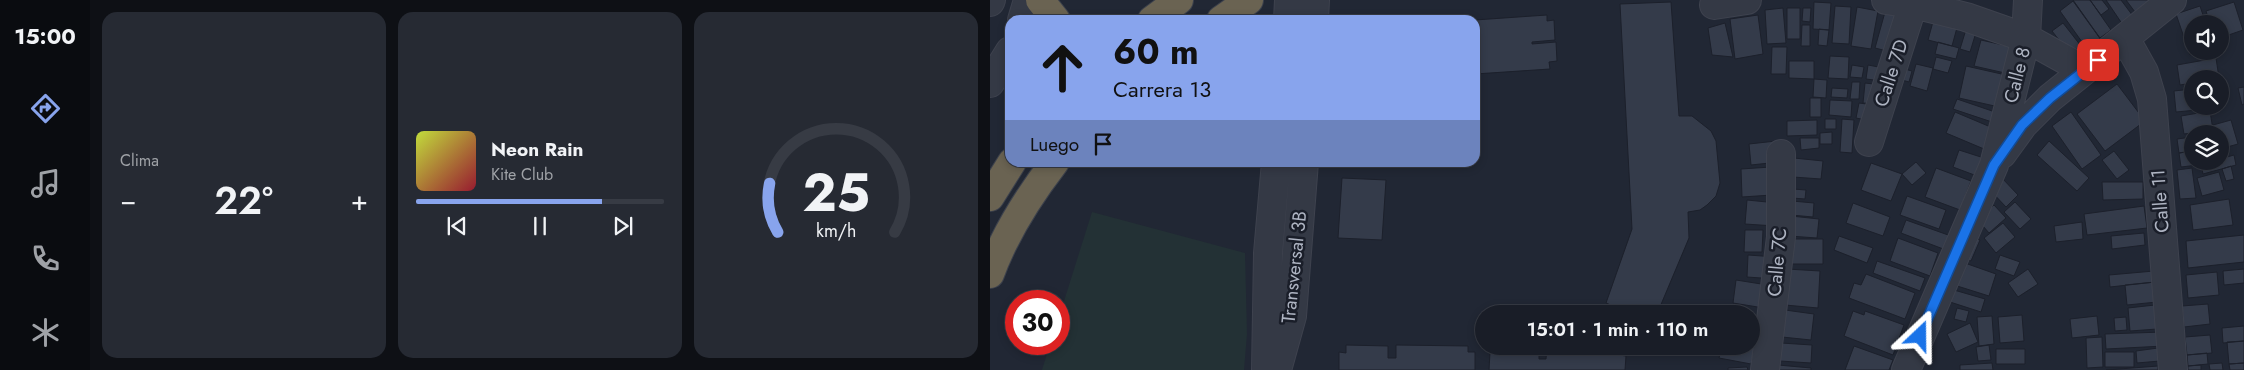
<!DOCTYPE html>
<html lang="es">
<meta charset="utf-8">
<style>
:root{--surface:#191d27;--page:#262a33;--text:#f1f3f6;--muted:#9fa2a7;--line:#373b44;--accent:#88a4ed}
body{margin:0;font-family:Jost,sans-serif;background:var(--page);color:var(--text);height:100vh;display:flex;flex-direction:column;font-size:19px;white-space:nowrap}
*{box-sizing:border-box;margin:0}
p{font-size:16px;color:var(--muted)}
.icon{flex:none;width:28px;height:28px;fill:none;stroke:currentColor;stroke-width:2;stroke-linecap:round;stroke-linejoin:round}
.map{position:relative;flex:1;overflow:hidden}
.drawer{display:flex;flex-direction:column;gap:12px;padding:12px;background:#0e1015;width:900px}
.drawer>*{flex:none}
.guide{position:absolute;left:15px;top:15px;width:475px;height:152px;border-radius:15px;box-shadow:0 2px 8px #0003,0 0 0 1px var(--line);background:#88a4ed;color:#111;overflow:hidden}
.controls{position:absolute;left:1194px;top:15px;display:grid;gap:10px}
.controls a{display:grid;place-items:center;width:45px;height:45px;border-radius:50%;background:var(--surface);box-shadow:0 2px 8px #0003,0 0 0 1px var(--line);font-size:25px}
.speed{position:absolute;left:15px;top:290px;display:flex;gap:10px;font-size:25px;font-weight:700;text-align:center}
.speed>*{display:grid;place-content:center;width:65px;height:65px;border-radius:50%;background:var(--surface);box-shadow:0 2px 8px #0003,0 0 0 1px var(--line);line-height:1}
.speed .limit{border:8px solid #d22;background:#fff;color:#111}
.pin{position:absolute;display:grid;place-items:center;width:42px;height:42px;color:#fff;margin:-21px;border-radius:10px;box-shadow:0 2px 8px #0006}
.me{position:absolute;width:55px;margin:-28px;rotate:23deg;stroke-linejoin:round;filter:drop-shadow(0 0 4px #0008)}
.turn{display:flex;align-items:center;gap:18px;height:105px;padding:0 25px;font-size:22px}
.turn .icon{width:65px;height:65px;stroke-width:2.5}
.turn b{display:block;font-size:35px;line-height:42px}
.then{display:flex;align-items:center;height:48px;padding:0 25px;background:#0003;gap:10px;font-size:19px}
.big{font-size:38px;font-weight:600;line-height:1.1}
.drawer .widget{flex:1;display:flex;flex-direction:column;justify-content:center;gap:8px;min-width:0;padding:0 18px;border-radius:15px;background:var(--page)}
.drawer .dial{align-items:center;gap:0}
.dial svg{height:130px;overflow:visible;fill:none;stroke:var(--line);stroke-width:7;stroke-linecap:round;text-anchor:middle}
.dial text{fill:var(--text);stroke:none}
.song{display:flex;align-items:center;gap:15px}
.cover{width:60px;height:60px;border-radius:8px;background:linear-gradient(135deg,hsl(70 70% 55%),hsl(350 70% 35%))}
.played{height:5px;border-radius:2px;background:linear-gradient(90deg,var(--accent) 75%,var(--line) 75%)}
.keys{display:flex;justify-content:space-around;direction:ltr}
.heat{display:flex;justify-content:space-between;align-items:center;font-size:28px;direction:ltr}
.drawer .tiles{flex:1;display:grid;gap:12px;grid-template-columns:repeat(3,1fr)}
.trip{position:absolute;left:485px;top:305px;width:285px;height:50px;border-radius:25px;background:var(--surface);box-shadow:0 2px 8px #0003,0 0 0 1px var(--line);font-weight:600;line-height:50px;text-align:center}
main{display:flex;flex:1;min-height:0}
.tabs{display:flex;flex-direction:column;width:90px;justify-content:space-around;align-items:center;background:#0a0c10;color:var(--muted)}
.tabs .icon{width:35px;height:35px}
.tabs .on{color:var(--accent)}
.tabs b{font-size:22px;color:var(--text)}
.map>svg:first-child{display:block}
</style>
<main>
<nav class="tabs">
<b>15:00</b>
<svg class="icon on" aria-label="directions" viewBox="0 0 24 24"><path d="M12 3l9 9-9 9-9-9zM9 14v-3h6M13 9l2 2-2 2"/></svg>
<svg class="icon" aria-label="music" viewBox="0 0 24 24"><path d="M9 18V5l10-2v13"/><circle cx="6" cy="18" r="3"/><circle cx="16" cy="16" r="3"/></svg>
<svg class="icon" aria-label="phone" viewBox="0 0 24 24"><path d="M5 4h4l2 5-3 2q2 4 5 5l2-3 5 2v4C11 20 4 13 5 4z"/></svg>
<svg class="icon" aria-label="climate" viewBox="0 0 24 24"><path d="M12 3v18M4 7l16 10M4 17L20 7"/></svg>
</nav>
<section class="drawer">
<div class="tiles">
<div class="widget"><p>Clima</p>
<div class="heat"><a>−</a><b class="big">22°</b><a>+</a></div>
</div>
<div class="widget">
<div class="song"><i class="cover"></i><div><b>Neon Rain</b><p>Kite Club</p></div></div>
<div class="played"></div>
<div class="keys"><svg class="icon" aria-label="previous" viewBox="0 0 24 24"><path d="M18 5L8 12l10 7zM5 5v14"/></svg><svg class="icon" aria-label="pause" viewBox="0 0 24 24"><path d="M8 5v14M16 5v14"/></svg><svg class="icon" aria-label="next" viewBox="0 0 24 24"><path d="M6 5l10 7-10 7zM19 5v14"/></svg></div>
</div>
<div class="widget dial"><svg viewBox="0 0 100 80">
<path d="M14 69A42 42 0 1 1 86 69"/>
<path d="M14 69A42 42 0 0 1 9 39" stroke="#88a4ed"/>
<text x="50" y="56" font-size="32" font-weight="700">25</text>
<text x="50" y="72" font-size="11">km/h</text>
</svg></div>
</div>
</section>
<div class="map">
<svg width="1254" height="370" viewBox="0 0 1254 370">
<rect width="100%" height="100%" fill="#212734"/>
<path fill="#233135" d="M102,212L255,253L257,334L254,370H52L60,344H69V317Z"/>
<path fill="#343b4a" stroke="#1c202b" d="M1083,0H1100L1121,30L1110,38Z
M1100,0H1112L1119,9L1111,15Z
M1116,0H1131L1146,20L1135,28Z
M1136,0H1162L1148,16Z
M1083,1L1111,40L1097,49L1070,11Z
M681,2L689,116H702L721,131L726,141L730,183L726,196L717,205L710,210L698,212L699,238L667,314H642L616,303L642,229L630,4Z
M824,2L841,3L839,30L823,29Z
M1244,2L1253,30L1230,38V24H1220L1216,11Z
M845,6L861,7L859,44L842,43Z
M1210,6L1216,24H1202V51H1211L1200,55L1186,14Z
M867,7L888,11L881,49L861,46Z
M793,8L796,43L777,44L775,10Z
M797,8H810V39H797Z
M813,8H821L820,22L812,21Z
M895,12L914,16L905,53L885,48Z
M557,15V21L564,20L565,40L542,42V44L566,42L567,61L559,62L560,69L485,74V20Z
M768,15L773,54L745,59L740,19Z
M944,18L968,24L962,46L938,40Z
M735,23L743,57L722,55L718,28Z
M978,23L988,26L980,52L970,49Z
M1073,23L1091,46L1080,54L1062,31Z
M812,25H820V46H811Z
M829,29L839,30L837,46L828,45Z
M991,40L1022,47L1015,73L984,66Z
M948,42L969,48L966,59L945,54Z
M782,47H797L796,74H781Z
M840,56L859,57L858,79L838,78Z
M946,57L962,61L958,73L943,69Z
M1226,58L1229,78L1202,79V83L1190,85L1187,65Z
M799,61H824V79L799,78Z
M926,64L943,68L937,91L920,86Z
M862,65L874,67L872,78L860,77Z
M878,65L894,68L892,81L876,79Z
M976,66L1016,75L1009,107L969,98Z
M907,67L922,71L919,82L905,78Z
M824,79L837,80L836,98L823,97Z
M862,82H870L869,99H860Z
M875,83L892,85L891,104L873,103Z
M1127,84L1155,121L1115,151L1087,114Z
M1254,87V104L1252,105L1248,88Z
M842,88L858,89L857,98L841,97Z
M1202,89V106H1228V108L1186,112L1184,91Z
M820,98H831V117H820Z
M967,99L1008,113L1005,123L963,109Z
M840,100L862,101L861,117L839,115Z
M869,103L884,105L881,121L866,118Z
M1220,111L1223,130L1194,134L1191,116Z
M965,112L1003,128L994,149L956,133Z
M1081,112L1111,155L1092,169L1062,126Z
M835,119H846V129H835Z
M852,119L864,120L862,153L850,152Z
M827,120V135L797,136V121Z
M1241,120L1248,144L1230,149V134H1225L1223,125Z
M842,132V144H830V133Z
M1202,137V151L1189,153L1187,139Z
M810,138H829V148L811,150Z
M786,141L789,162L761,165L759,144Z
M1059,141L1099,178L1087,191L1047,155Z
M969,150L994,158L987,176L963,167Z
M1124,151L1139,170L1127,179L1112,160Z
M1202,151V161H1207L1208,165L1191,167L1189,153Z
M1244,155L1246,165L1213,174L1211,164L1230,161V159Z
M804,158L833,161L831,179L803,177Z
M926,162L936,173L922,185L912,174Z
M881,163L912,174L901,201L871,190Z
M1241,166L1244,179L1236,181L1232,169Z
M781,167L782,195L752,197L751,169Z
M946,168L981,181L970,210L935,197Z
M1202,168L1206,198L1190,199L1187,170Z
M1229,172L1234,190L1212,196L1207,178Z
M352,178L396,180L392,240L348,238Z
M1012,178L1028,195L1016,207L999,189Z
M1112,182H1153V199L1113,200Z
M803,189L816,190L815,199L802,198Z
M917,196L956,210L949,229L910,215Z
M1239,199L1243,225L1203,230L1200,205Z
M757,200L787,203L785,226L755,224Z
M802,201L824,203L823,217L801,215Z
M1025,202L1041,219L1030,229L1014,212Z
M863,203L900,217L893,236L856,223Z
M1004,205L1016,218L999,233L987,219Z
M1154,206L1157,228L1097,235L1094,214Z
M801,216L829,219L827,238L799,236Z
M916,220L961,236L956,250L911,233Z
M1092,222L1093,239L1066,242L1064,226Z
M1013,223L1025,237L1006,253L994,238Z
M755,230H773L772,252H754Z
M1154,233L1155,245L1122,249L1121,236Z
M1254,235V262L1198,268L1196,241Z
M849,236L883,248L877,263L844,250Z
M980,236L990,240L981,261L971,257Z
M908,238L948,253L940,276L900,261Z
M802,239H833V264H802Z
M758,255L786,257L785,279L757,277Z
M1010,255L1030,262L1024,276L1005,269Z
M887,261L935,278L930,291L883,273Z
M972,262L1006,274L999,296L964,285Z
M797,269L830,271L828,308L795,305Z
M1038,269L1048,284L1028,297L1018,283Z
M1254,269V283L1234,285L1233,271Z
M1164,271L1165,282L1120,287L1119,275Z
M1227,272L1229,295L1198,298L1196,275Z
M876,274L925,293L915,319L859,298L864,283L871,285Z
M746,280L784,286L780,309L743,303Z
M1165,282L1167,302L1137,305L1135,285Z
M964,290L995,299L991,312L960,302Z
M1218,304L1220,324L1194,327L1192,306Z
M1165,305L1167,329L1140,331L1138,308Z
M967,308L979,311L976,322L964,319Z
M795,310L824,314L821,340L792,337Z
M863,311L874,315L875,311L914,325L903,355L854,336Z
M1032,315L1034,341L1010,343L1008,317Z
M1002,316L1004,344L989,346L987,317Z
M1107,316L1109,335L1082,338L1080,319Z
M761,317L774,319L769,344L761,343Z
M1136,317L1137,330L1125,331L1124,318Z
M980,323L988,342L966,352L957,334Z
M1254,326V341L1233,343L1232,328Z
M1173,332L1174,346L1116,349L1115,334Z
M1220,335L1222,353L1197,355L1195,337Z
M1112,337L1113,367L1097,368L1096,338Z
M1254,341V363L1239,364L1237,342Z
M791,343L822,345L821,363L790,361Z
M356,345L398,346V358H406V345L478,346V352H485V370H349V352L356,353Z
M761,345L765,346L761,364L729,358L732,346Z
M999,345L1001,360L988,361L986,347Z
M507,346L549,347V359H556L557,346L629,349V355L636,356L635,370H499L500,352H507Z
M864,346L903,360L899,370H855Z
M1168,348L1170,361L1147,363L1146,351Z
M1006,349H1035V364H1006Z
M1115,352H1144V367H1115Z
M1217,353L1218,364L1198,366L1197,355Z
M1002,363L1003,370H970V365Z
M1232,363L1233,370H1220L1219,364Z
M1254,363V370H1240L1239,364Z
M788,365L821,368V370H787Z
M1211,365V370H1198V366Z
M1168,366V370H1116Z
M757,367L758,370H738V368Z"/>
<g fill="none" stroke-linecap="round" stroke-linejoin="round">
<g stroke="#3e424e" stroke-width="30">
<path id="minor" d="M896,0L923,4L976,17L1036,38L1094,70
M0,2L1,0
M724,5L757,0
M32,20L38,0
M298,20L299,0
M324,20L325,0
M1135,38L1154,72L1162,99L1183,370
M0,83L20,51
M879,142L923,4
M1012,154L1033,125L1060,98L1182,0
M276,370L278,253L286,162
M287,370L302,316L314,162
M775,370L791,237V154
M916,370L1004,165L1036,38L1038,0"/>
</g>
<g stroke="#3c414c" stroke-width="30">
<path id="highway" d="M50,0L66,20
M162,20L189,0
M231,20L259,0
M0,197L22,162
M0,274C15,233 38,197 65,162"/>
</g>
<use href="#minor" stroke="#343945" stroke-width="28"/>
<use href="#highway" stroke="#6a6352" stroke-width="28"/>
</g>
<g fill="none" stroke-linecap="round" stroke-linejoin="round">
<g stroke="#114b97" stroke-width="12">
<path id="route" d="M930,336L1004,165L1032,125L1060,98L1108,60"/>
</g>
<use href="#route" stroke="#1a73e8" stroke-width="9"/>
</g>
<g text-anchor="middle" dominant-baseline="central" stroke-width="5" stroke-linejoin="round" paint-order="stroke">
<g font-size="19" fill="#aeb4c2" stroke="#1a1e29">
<text transform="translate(901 73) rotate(-72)">Calle 7D</text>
<text transform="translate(1027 75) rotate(-76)">Calle 8</text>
<text transform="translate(1170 201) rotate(-94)">Calle 11</text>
<text transform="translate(787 262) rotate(-85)">Calle 7C</text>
<text transform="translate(304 267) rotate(-84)">Transversal 3B</text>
</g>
</g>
</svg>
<div class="controls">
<a><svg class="icon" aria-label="sound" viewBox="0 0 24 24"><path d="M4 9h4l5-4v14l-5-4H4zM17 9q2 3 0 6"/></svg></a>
<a><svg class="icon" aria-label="search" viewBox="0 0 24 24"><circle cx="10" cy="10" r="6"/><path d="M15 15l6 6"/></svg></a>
<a><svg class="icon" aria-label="layers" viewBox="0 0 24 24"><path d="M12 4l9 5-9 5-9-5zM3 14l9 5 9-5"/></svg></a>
</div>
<div class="speed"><div class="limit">30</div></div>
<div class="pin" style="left:1108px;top:60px;background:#d93025"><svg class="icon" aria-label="arrive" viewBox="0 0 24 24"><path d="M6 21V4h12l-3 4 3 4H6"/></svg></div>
<svg class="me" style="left:930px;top:336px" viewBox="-20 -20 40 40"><path d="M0-17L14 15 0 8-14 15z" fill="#1a73e8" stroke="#fff" stroke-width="4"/></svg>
<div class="trip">15:01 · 1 min · 110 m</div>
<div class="guide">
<div class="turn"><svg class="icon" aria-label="ahead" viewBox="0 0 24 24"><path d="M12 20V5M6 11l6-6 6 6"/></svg><div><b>60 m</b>Carrera 13</div></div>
<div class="then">Luego<svg class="icon" aria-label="arrive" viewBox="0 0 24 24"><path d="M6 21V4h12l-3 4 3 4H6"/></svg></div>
</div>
</div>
</main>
